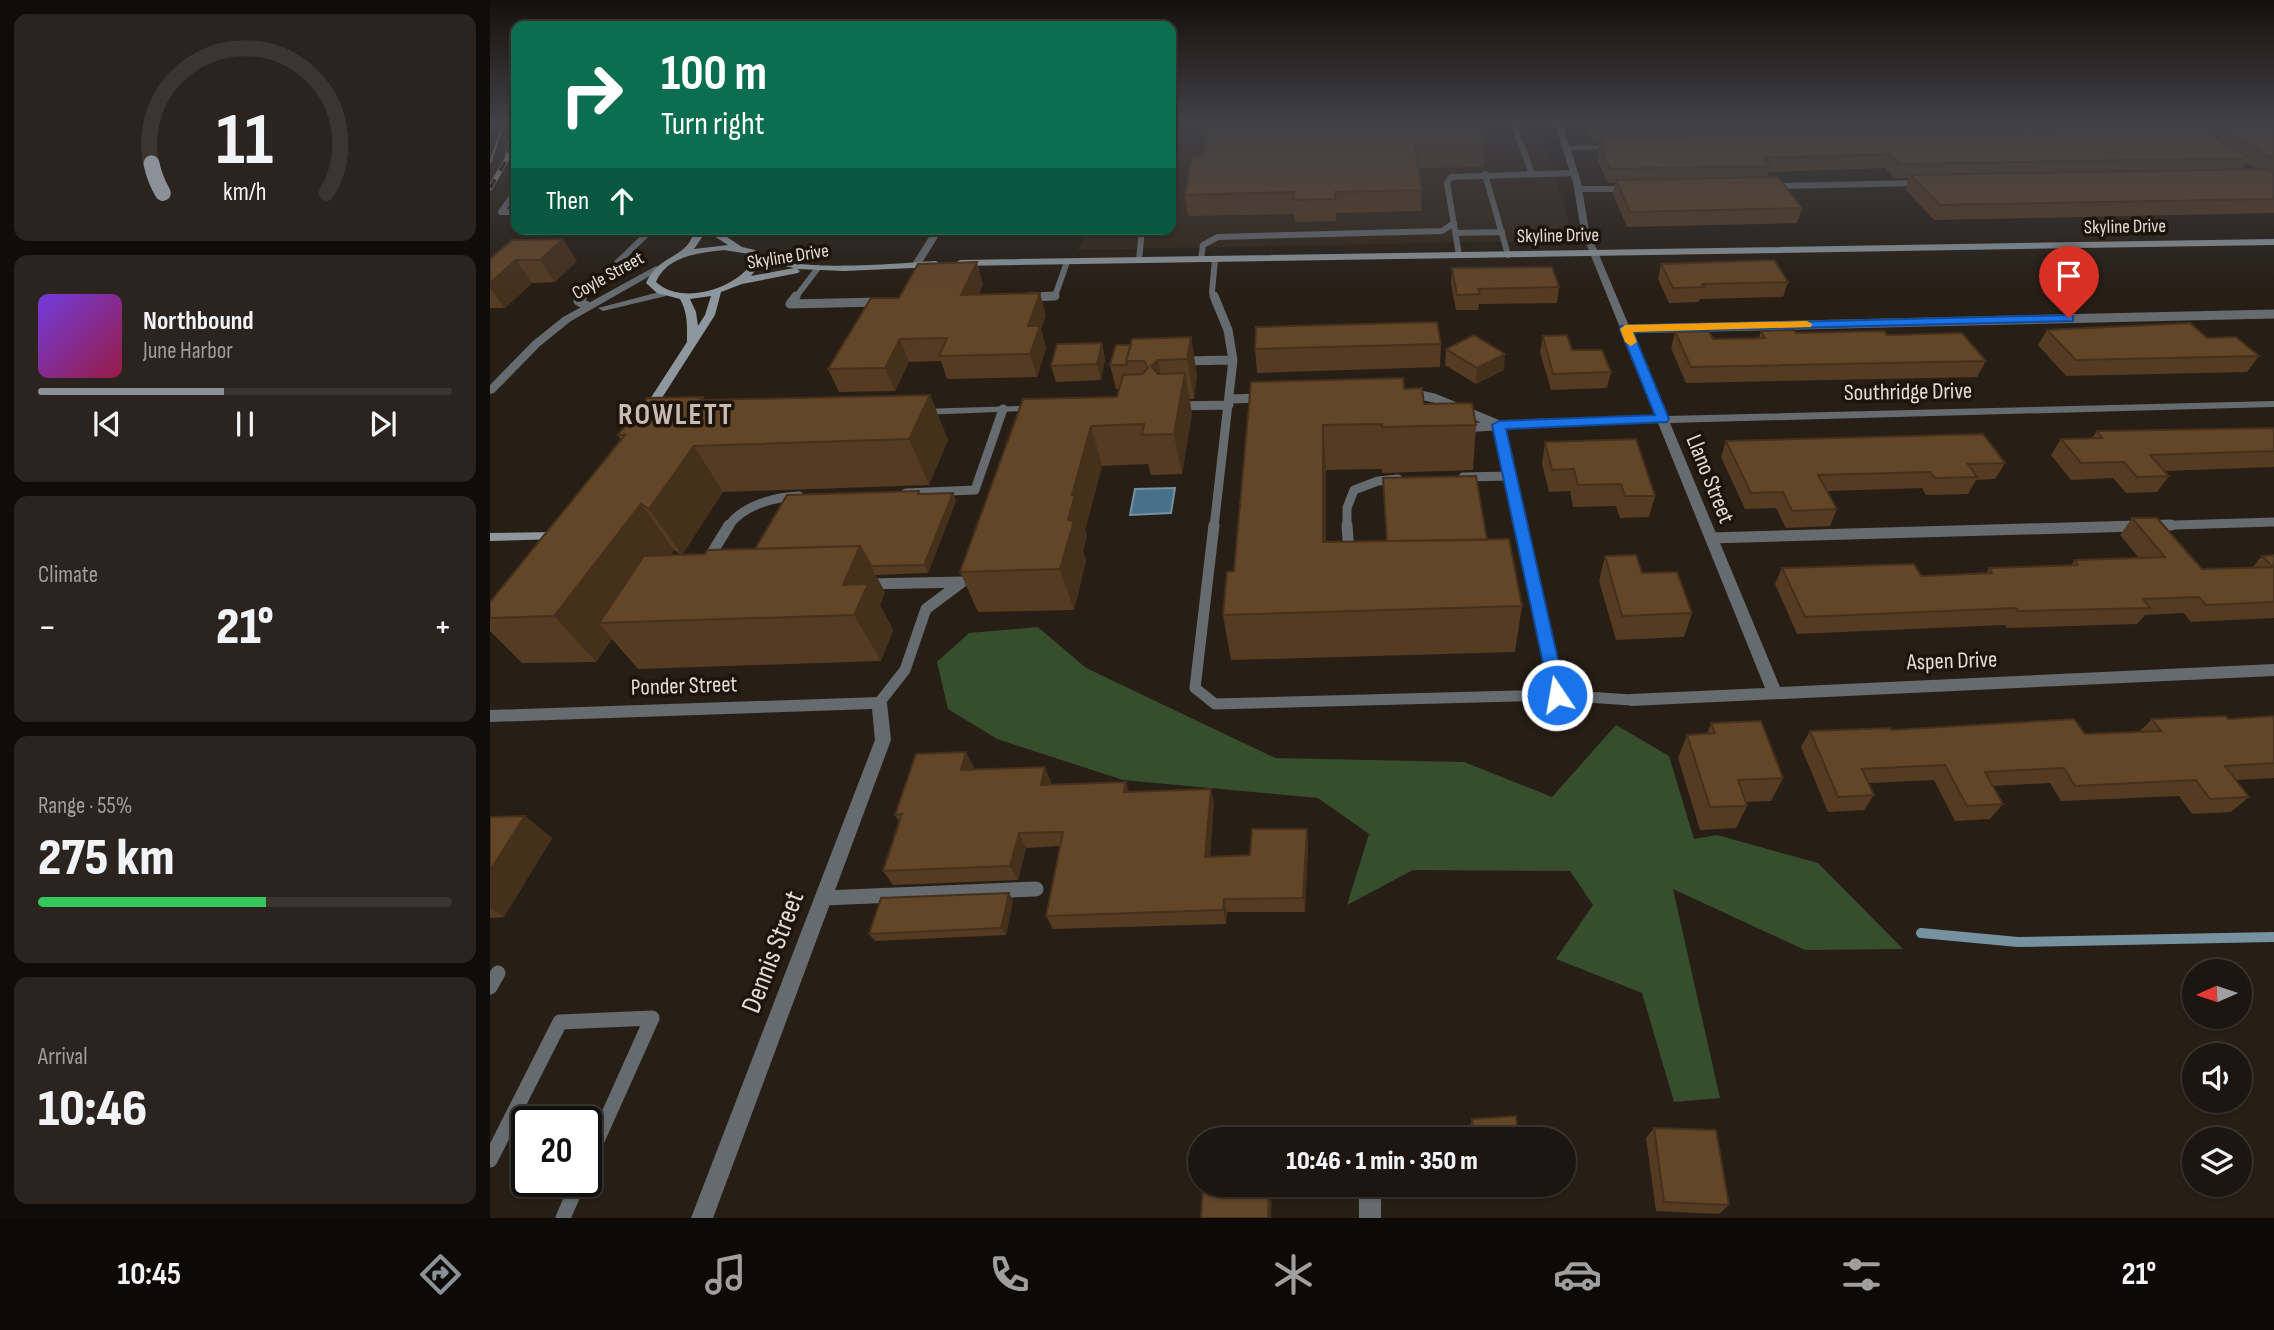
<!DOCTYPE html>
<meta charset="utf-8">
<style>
:root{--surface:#1d1610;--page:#2a231e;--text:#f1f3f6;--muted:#a09f9f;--line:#3b3530;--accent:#8c9099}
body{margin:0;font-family:"Sofia Sans Condensed",sans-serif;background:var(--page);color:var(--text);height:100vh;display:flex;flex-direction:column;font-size:26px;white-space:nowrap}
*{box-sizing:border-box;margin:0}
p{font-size:23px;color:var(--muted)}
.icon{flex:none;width:38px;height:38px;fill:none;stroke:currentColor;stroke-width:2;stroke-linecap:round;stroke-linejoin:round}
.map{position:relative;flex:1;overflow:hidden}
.panel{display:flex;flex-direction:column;gap:14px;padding:14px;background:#100c09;width:490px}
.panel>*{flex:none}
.top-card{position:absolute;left:21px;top:21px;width:665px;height:214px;border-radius:14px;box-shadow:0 2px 5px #0004,0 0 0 2px var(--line);background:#0b6e4f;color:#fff;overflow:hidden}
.needle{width:46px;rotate:267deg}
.buttons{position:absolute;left:1692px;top:959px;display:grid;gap:14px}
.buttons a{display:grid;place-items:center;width:70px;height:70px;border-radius:50%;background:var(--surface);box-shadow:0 2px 5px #0004,0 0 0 2px var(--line);font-size:35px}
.speed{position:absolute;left:21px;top:1106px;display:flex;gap:14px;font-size:35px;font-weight:700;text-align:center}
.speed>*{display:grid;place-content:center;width:91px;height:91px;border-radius:50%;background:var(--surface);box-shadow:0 2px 5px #0004,0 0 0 2px var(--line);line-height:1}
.speed .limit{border:4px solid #111;border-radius:10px;background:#fff;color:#111}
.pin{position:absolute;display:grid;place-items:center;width:60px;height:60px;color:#fff;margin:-72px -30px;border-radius:50% 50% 50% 0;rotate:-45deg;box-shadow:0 0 7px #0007}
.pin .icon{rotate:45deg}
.me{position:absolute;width:77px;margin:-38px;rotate:348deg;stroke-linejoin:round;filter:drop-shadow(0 0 5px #0008)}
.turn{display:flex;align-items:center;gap:24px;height:147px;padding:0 35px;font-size:32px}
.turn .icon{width:91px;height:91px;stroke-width:2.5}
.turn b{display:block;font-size:49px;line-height:60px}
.then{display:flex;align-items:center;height:66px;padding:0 35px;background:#0003;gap:14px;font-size:26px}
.big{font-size:52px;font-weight:800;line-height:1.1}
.panel .widget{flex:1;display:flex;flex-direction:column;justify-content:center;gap:10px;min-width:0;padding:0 24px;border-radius:14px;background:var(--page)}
.panel .dial{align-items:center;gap:0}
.dial svg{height:182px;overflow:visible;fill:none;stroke:var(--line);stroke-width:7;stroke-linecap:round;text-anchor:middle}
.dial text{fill:var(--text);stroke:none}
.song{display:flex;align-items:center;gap:21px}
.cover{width:84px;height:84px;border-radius:10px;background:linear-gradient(135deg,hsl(260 70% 55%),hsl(340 70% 35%))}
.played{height:7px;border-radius:4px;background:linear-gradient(90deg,var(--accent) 45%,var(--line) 45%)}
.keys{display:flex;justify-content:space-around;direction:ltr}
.heat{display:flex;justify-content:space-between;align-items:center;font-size:38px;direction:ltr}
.charge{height:10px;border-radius:5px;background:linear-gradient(90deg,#34c759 55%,var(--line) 0)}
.trip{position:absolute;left:698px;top:1127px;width:388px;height:70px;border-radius:35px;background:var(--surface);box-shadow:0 2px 5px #0004,0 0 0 2px var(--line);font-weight:800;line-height:70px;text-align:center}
.tab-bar{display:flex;height:112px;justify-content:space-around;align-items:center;background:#0c0906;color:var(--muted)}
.tab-bar .icon{width:49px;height:49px}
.tab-bar .active{color:var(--accent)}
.tab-bar b{font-size:32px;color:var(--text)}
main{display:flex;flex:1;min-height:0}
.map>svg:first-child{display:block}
</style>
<main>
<section class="panel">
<div class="widget dial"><svg viewBox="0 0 100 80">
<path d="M14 69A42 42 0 1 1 86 69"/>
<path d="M14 69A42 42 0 0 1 9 56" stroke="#8c9099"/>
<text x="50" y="56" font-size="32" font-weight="700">11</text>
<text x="50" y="72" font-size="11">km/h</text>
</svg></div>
<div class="widget">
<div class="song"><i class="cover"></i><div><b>Northbound</b><p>June Harbor</p></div></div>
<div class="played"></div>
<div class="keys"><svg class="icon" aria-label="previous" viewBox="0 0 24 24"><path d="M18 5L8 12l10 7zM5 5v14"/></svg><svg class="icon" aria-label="pause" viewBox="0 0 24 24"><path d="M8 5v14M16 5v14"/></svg><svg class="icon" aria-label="next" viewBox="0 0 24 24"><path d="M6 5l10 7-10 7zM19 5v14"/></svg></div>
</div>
<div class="widget"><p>Climate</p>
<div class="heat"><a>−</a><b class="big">21°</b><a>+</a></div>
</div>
<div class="widget"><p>Range · 55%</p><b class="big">275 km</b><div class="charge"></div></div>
<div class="widget"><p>Arrival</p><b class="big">10:46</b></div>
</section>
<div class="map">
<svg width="1784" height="1218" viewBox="0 0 1784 1218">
<rect width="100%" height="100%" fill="#271e15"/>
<path fill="#332619" d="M681,122H1049L1084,240L588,250L597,229H681Z"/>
<path fill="#374e2d" d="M548,627L596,668L785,758L974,762L1062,797L1126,725L1179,756L1204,839L1227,835L1328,863L1413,949L1315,950L1183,889L1230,1098L1184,1102L1152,993L1066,959L1103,905L1080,871L923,870L857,905L879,834L828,798L633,780L507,739L458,709L447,662L479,633Z"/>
<path fill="#487089" stroke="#7691a0" stroke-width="2" d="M685,488L681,513L640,515L645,489Z"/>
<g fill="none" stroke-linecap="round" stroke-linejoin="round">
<path stroke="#7691a0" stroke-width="10" d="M1431,933L1528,942L1784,937"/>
<path stroke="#656b6f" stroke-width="6" d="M1023,122L1042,174
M681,138L686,122
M995,174L1018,255
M1283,186L1431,183
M1088,189H1137
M26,191L11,212H26
M966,233L1012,232
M969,255L957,183L961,177L1084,173
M711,259L713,245L728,237L952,231L964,223
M649,260L652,229
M538,297L565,296L577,262
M91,298L162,229
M305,298L328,268
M724,298L722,292L725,259"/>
<path stroke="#656b6f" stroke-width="9" d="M93,296L88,301L97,306
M306,296L300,304L389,302
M724,296L738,330L743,360L724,527
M538,297L565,296
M1135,329L1784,314
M693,361L743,360
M921,393L944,398L1009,425L1031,527
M740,399L772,398
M686,406L739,405
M973,428L1054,423
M973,477L1020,476
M416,493L485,490L513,409
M238,527C252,505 285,497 309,496
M857,527V508L864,490L888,481L908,479
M1619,527L1784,522"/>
<path stroke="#656b6f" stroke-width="11" d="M724,525L705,688L725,704L1067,695L1030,525
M857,525L859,554
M1221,538L1681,525
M217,561L239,525
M377,584L472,582L436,609L415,670L389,703
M1067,695L1141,700"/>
<path stroke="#656b6f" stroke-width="15" d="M334,898L546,889
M0,987L8,973
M0,1160L70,1022L162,1018L96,1165
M73,1218L89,1181"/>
<path fill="#656b6f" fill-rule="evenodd" d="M1064,122H1072L1079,146L1128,145L1132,147L1128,149L1081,150L1091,182L1099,231L1177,416L1784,401V407L1180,423L1290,687L1784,664V676L1141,706L1136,704L1133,700L1136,696L1141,694L1275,688L1168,423L1054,426L1048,423L1054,420L1166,417L1091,231L1083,182Z
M444,229H453L430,266H424L422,264Z
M166,266L174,268L81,321L50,346L4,393L0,394V385L42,342L73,317Z
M173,291L176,292V296L113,311L108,308Z
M530,406L534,407V411L430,415L424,412L430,409Z
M389,697L394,699L397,703L401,740L223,1218H201L385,740L382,709L0,722V710Z
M869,1185H891V1218H869Z"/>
<path fill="#8d979d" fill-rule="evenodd" d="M204,229H213V236L204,249L238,245L221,234L222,229H230L231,233L252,247L265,250C290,275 410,263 446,261L451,264L446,267L354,271L307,269L310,271L308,273L252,284L231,292L225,315L161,415H153L151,413L197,342C197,326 198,313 190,299L167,293L156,283C170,252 200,259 204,229ZM234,250L259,254L263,262C245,289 192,306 166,282C177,256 208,253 234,250ZM272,261L304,268L261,276ZM221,296L215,315L208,326L206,312L200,299Z
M1784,239V245L470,266L465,263L470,260Z
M64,532L71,536L69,539L0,541V533Z"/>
<path stroke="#a9a39c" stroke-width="2" d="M0,132L3,122
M0,163L14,122"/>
<g stroke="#a9a39c" stroke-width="5">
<path id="rail" d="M0,188L17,159L25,122"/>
</g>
<use href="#rail" stroke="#1d140c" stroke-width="3.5" stroke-dasharray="10" stroke-linecap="butt"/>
</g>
<path fill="#553b22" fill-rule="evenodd" d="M719,122L995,146L994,167L928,168L932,190L931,211L846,213V221L805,222L804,214L698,216L695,195L713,156Z
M1095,122H1784V172H1782L1784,173V213L1444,220L1415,189L1419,178H1404L1395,168L1278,172L1277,177L1312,208L1307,223L1137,227L1123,194L1125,183H1118L1108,162L1109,143H1103L1095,125ZM1697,125L1703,129L1704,130H1694ZM1721,134H1731L1729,139ZM1756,163L1765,169H1752Z
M379,229H416L414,233L381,234Z
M0,259L87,261L65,282L42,283L15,308H0Z
M1171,264L1298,282L1293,297L1210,299L1209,302L1179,303L1168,279Z
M962,268L1069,287L1067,303L989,304L988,310H966L961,284Z
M493,284L489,294L556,315L551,329L556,348L547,377L457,379L451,361L419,362L405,391L349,392L338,369L409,298Z
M1557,330L1717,338L1769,356L1757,372L1576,376L1548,345Z
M1271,331L1306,333L1397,335L1496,361L1487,377L1196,383L1181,348L1185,332L1223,339L1269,338Z
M1053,336L1082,350L1121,372L1117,388L1061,390L1050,352Z
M701,337L707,376L704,399H699L702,413L692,474L661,475L658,464L612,466L595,530L597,535L593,551L596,561L584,610L488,612L470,572L627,397L629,389H626L620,365L641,345Z
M612,343L615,359L611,380L566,382L561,366Z
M951,344L950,367L767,373L765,349Z
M956,349L1014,370L986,384L955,365Z
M761,382L914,389L934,404L986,425L983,470L892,473V469L836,470V542L897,541L893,478L997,540L1032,606L1025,652L741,660L733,615L744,571Z
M440,395L458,440L439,485L233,492L192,555L215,554L265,549L430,494L463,493L466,501L438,573L385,575L395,592L390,605L403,630L391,661L148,669L122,639L106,662L32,663L0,631V602L131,440L128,435L213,397L214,400ZM184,550L192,555H180Z
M1784,428V467L1675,471L1679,476L1667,492L1636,493L1623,478L1581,480L1561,455L1571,439L1602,438L1607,431Z
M1236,441L1515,463L1505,479L1486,480L1478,494L1436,495L1432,488L1337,491L1347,509L1340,526L1296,528L1286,508L1255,509L1231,457Z
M1055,442L1165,496L1159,517L1130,518L1126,506L1083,507L1080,491L1059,492L1052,464Z
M1642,518L1712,569L1762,568L1772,556L1784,555V618L1701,622L1694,613L1655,615L1647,624L1517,628L1515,625L1307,634L1285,584L1292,568L1431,576L1496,574L1499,568L1581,565L1585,560L1649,558L1630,535Z
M1115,556L1152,573L1202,613L1194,637L1126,640L1109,581Z
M1784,716V778L1746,780L1759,797L1741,812L1702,814L1689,796L1571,801L1560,783L1503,786L1513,804L1500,819L1465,821L1444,780L1379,783L1384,795L1374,810L1338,812L1311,747L1320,731L1401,730L1595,734L1649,732L1662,719H1738Z
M1221,723L1293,778L1281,801L1256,802L1257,806L1246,828L1210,830L1188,758L1197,735L1217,734Z
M484,767L483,770L561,782V785L639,792L724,803L720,857L760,855L817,829L818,844L815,912H737L736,924L563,929L556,916L570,846L536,848L528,880L403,885L393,871L409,821L405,815Z
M0,817L62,838L14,917L0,918Z
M523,900L516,935L385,941L379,934Z
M982,1119L1029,1139H980L979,1129Z
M1164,1128L1239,1205L1229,1214L1166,1211L1156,1138Z
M953,1185H1011L1009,1191L954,1194Z"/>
<path fill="#45301c" d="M73,239L87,261L65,282L50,260Z
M26,260L42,283L15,308L0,288V283Z
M487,262L493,284L479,317L471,295Z
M550,293L556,315L551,329L556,348L547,377L540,354L538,326Z
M701,337L707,376L704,399L697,359Z
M410,339L419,362L405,391L395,368Z
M612,343L615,359L611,380L607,364Z
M1015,354L1014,370L986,384L987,368Z
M668,360L675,399L661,366Z
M695,373L702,413L692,474L684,434Z
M440,395L458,440L439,485L419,439Z
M833,425L836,470V587L833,542Z
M601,426L612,466L595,530L597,535L593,551L596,561L584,610L570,569L582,495Z
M204,446L233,492L192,555L159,509Z
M463,493L466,501L438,573L434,565Z
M151,504L184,550L133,623H109L122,639L106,662L64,616Z
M370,546L395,592L390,605L403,630L391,661L364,615L353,585Z
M476,752L484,767L479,785L471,770Z
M555,767L561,782L557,800L551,785Z
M636,782L641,797L634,792Z
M721,789L724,803L718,871L715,857Z
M35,816L62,838L14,917L0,908V870Z
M817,829L818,844L815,912L813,898Z
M529,833L536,848L528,880L520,866Z
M519,893L523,900L516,935L511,928Z
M734,899L737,912L736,924L733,910Z
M779,1185H782L781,1218H778Z"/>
<path fill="#634528" stroke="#45301c" stroke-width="2" d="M719,122H989L995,146L925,147L932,190L845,192V199L803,200L804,192L695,195L702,156H713Z
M1102,122H1635L1106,129Z
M1784,129V158L1779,157L1734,130Z
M1714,130L1759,158L1409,164L1400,154L1274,158L1280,166L1120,169L1110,148H1115L1110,138Z
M1776,169L1784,173V199L1450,205L1420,175Z
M1288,177L1312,208L1140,212L1126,180Z
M73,239L50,260H26L0,283V259L22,240Z
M1284,260L1298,282L1212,284L1214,287L1183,288L1171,264Z
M487,262L471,295L550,293L538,326H550L540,354L449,356L457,338L410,339L395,368L338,369L381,298H409L428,264Z
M1062,267L1069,287L988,289L990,294L967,295L962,268Z
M947,322L951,344L765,349L766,327Z
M1700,323L1717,338L1746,337L1769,356L1586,360L1557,330Z
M1304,330L1306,333L1394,331L1397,335L1472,333L1496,361L1201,367L1185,332L1219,331L1223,339L1275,338L1271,331Z
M984,335L1015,354L987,368L956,349Z
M1077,335L1082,350H1112L1121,372L1063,374L1053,336Z
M701,337L697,359L668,360L661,366L668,374L695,373L684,434L652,435L654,424L601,426L582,495H585L578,520L584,521L570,569L470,572L533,399L627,397L633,375L652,374L658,368L654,361H636L642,339Z
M612,343L607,364L561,366L567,344Z
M626,345H641L636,361L637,365H620Z
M913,378L914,389L932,388L934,404L982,403L986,425L892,427V424L833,425V542L1019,539L1032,606L733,615L737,572L744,571L761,382Z
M440,395L419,439L204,446L159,509L151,504L64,616L0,618V602L135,435H128L157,398L213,397L210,400Z
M1784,428V451L1660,455L1679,476L1647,477L1634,462L1591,463L1571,439L1612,438L1607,431Z
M1493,434L1515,463L1478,464L1487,477L1445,478L1440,472L1328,475L1347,509L1302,511L1293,492L1261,493L1236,441Z
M1146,439L1165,496H1135L1131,484L1088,485L1084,469L1062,470L1055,442Z
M986,476L997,540L897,541L893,478Z
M429,491L428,494L463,493L434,565L381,566L370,546L265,549L297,495Z
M1642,518H1667L1712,569L1783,567L1772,556L1784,555V602L1716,605L1709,597L1653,599L1660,608L1528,611L1526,608L1315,617L1292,568L1424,564L1431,576L1502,573L1499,568L1588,565L1585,560L1675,557Z
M370,546L353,585L378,584L364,615L109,623L154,556L215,554L217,550Z
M1146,555L1152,573L1187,572L1202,613L1132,616L1115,556Z
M1736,716L1738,719L1784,716V763L1735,766L1759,797L1720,799L1706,780L1585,786L1574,768L1495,772L1513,804L1477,806L1455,765L1372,769L1384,795L1348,797L1320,731L1400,728L1401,730L1584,719L1595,734L1671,731L1662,719Z
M1271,721L1293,778L1248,780L1257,806L1220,807L1197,735L1225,733L1221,723Z
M476,752L471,770L555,767L551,785L636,782L634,792L721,789L715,857L760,855L762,829H817L813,898L734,899L733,910L556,916L573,832L529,833L520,866L393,871L412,814L405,815L426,754Z
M35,816L0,870V817Z
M519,893L511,928L379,934L391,898Z
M1026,1116L1029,1139H984L982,1119Z
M1164,1128L1226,1130L1239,1205L1174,1202Z
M713,1185H779L778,1218H711Z"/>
<linearGradient id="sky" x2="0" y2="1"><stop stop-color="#15100c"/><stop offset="0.42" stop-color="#414146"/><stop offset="1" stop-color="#414146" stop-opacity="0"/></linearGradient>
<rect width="1784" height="292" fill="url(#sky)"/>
<path fill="#1a73e8" stroke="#114b97" stroke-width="2" d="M1579,315L1583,316V321L1143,332L1179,419L1177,422L1016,429L1076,695L1073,700H1061L1002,425L1009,421L1165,415L1130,329L1131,326Z"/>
<path fill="#f59e0b" d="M1317,321L1322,324L1321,327L1143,332L1147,342L1141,346L1135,342L1130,329L1135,325Z"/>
<g text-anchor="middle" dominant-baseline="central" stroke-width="7" stroke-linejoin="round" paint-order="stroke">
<g font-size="19" fill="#e3ddd7" stroke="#1d140c">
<text transform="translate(1635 227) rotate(-1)">Skyline Drive</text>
<text transform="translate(1068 236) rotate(-1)">Skyline Drive</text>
<text transform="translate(298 257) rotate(-9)">Skyline Drive</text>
<text transform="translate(118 276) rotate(-29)">Coyle Street</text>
</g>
<g font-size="23" fill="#e3ddd7" stroke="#1d140c">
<text transform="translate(1418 392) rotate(-1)">Southridge Drive</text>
<text transform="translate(1220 479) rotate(68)">Llano Street</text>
<text transform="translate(1462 661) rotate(-2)">Aspen Drive</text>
<text transform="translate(194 686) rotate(-2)">Ponder Street</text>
</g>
<g font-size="28" fill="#e3ddd7" stroke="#1d140c">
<text transform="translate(283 952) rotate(-69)">Dennis Street</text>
</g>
<g font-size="30" font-weight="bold" letter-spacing="2" fill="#c8bbb0" stroke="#1d140c">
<text x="186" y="415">ROWLETT</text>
</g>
</g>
</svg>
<div class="buttons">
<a><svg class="needle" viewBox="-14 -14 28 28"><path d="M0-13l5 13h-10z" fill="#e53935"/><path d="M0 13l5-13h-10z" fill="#a09f9f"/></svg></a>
<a><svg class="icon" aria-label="sound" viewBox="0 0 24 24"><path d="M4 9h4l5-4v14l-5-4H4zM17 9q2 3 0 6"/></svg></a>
<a><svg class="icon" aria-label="layers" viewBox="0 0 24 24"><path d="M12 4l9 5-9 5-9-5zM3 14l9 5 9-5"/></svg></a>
</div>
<div class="speed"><div class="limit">20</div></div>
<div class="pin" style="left:1579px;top:318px;background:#d93025"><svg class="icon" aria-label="arrive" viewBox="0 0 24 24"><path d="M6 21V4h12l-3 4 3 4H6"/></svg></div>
<svg class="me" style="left:1067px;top:695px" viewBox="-20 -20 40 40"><circle r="17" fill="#1a73e8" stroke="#fff" stroke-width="3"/><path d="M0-11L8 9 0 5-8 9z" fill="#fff"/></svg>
<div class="trip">10:46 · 1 min · 350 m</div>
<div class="top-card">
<div class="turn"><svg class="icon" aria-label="right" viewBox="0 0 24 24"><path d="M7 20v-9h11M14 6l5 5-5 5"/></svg><div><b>100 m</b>Turn right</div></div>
<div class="then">Then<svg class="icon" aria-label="ahead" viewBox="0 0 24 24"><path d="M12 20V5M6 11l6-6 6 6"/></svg></div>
</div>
</div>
</main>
<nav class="tab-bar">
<b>10:45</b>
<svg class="icon active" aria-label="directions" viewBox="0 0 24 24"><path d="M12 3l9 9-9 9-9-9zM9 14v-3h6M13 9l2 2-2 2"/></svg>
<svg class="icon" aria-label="music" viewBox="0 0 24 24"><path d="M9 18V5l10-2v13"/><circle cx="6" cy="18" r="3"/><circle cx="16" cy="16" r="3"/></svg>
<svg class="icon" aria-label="phone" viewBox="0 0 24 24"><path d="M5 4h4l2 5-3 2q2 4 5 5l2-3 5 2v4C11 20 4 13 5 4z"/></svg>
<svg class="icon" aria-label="climate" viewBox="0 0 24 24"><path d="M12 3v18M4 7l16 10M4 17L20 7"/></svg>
<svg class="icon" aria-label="car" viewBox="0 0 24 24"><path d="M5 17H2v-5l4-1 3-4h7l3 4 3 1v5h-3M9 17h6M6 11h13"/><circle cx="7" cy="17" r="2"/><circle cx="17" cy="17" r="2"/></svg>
<svg class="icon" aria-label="filters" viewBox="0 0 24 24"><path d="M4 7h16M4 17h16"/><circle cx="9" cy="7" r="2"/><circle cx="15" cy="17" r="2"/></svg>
<b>21°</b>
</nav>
